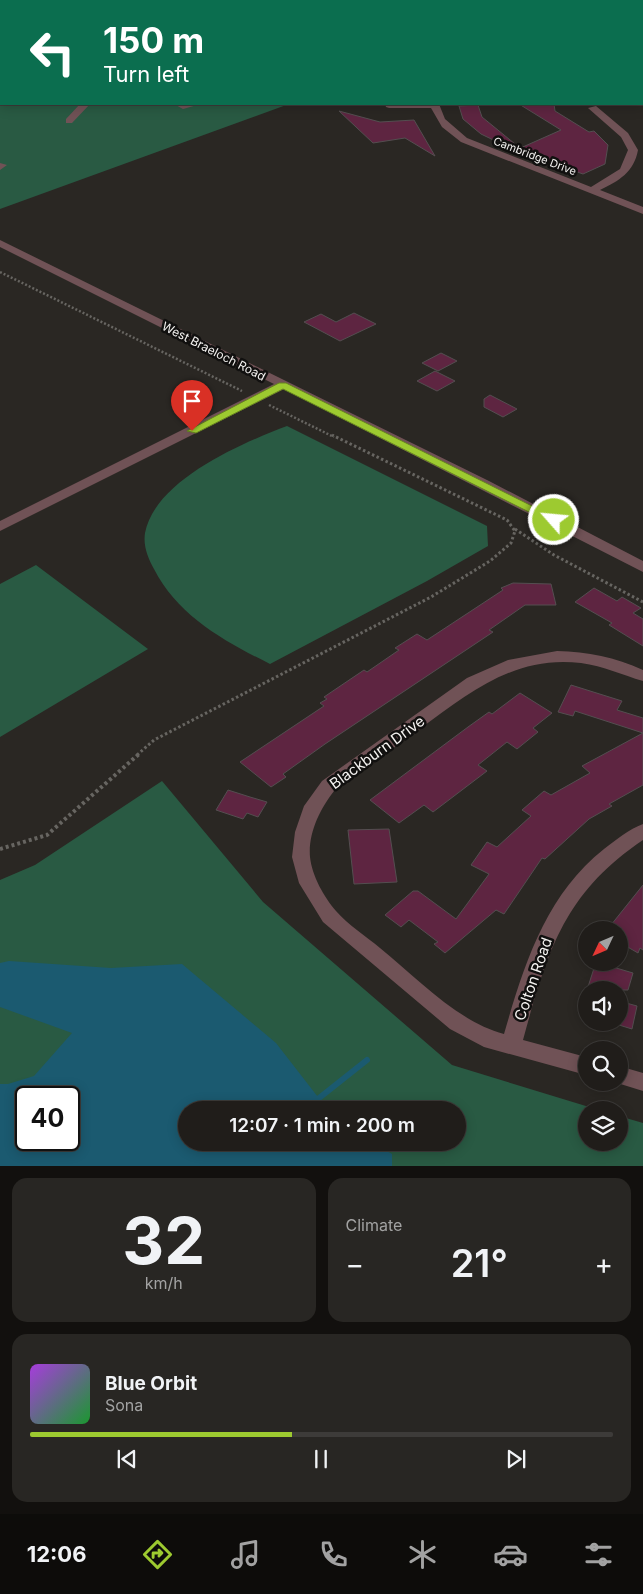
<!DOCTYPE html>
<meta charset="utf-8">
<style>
:root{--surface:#201d1a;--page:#282623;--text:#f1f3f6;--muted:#a2a2a2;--line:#3d3b39;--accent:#9dca30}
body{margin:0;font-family:Inter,sans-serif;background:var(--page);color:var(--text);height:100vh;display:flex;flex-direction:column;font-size:19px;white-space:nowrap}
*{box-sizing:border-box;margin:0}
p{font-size:16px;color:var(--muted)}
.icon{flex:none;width:28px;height:28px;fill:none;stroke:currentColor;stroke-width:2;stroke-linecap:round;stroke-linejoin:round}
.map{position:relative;height:1166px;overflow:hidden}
.drawer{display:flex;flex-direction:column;gap:12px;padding:12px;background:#12100e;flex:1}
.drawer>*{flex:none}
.hud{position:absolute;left:0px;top:0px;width:644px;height:105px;box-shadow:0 2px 12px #0003,0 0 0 1px var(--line);background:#0b6e4f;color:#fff;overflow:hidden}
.needle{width:32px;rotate:226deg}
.fabs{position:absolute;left:578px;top:921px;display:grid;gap:10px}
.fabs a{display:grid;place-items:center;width:50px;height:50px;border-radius:50%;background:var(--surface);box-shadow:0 2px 12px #0003,0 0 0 1px var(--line);font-size:25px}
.speed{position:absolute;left:15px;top:1086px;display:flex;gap:10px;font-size:25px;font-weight:700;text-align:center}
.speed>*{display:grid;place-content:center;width:65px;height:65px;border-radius:50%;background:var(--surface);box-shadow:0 2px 12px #0003,0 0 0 1px var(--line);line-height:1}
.speed .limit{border:2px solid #111;border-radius:8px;background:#fff;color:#111}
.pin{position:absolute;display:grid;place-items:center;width:42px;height:42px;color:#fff;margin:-51px -21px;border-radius:50% 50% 50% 0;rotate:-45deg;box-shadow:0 0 5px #0007}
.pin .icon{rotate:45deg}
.me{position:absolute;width:55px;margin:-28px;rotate:297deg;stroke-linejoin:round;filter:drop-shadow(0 0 4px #0008)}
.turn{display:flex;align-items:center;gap:18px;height:105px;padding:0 20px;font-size:22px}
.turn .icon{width:65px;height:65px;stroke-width:2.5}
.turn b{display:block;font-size:35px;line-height:42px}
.big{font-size:38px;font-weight:600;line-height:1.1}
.drawer .card{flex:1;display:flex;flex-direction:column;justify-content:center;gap:8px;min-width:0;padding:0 18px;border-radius:15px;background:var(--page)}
.drawer .dial{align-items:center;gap:0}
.dial b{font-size:65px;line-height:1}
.song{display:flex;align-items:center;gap:15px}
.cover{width:60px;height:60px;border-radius:8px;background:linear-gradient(135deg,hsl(280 70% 55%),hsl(130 70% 35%))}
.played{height:5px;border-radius:2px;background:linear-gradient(90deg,var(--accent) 45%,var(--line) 45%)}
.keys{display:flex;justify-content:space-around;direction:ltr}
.heat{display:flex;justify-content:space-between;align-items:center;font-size:28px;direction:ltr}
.drawer .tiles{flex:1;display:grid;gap:12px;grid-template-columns:1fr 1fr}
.card:last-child{grid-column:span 2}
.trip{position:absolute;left:178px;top:1101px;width:288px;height:50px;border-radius:25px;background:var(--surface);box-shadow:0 2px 12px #0003,0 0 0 1px var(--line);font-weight:600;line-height:50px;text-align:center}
.tabs{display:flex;height:80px;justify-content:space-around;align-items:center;background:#0d0c0a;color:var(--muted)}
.tabs .icon{width:35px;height:35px}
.tabs .active{color:var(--accent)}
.tabs b{font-size:22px;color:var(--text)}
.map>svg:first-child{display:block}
</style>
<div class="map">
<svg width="643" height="1167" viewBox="0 0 643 1167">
<rect width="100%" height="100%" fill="#2a2723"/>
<path fill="#295a43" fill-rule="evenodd" d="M0,0H564L1,1V104H289L0,209Z
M287,426L487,526L488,546L427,581L270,664C224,641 178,616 154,569C148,558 143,546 145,533C155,480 242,443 287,426Z
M36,565L148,649L0,737V584Z
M162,781L263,902L452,1065L599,1110H586V1142H619V1116L643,1123V1166L0,1167V880L35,865ZM26,1098H69V1140H26ZM186,1110H456V1142H186Z"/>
<path fill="#1b5a70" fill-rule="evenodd" d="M9,961L111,968L182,964L276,1043L328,1110H186V1142L373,1143L392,1154V1166H0V1084H8L34,1076L72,1033L0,1007V963ZM26,1098H69V1140H26Z"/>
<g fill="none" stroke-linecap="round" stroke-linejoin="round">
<path stroke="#1b5a70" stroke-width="6" d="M304,1110L367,1060"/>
</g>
<path fill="#5e2541" stroke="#544e50" d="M519,104H554L555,111L589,132L594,131L608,145L605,164L583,174L516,150L561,130Z
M478,105L482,117L515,144L512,149L481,134L463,119L459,106Z
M339,111L380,122L414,120L435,156L405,138L373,143Z
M354,313L376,324L340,341L304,322L321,314L336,322Z
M441,353L457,361L438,371L422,363Z
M435,371L455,381L437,391L417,381Z
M490,395L517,409L503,417L484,407V399Z
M513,583L551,584L556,605H525L489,630L493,632L325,744L283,774L286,777L271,787L240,762L324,706L320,703L327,699L324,697L364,670L367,672L399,650L395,648L417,634L427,640L503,590L501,588Z
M594,588L617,601L622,597L641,608L633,613L643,619V646L609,625L612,623L575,602Z
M571,685L622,701L617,710L643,718V733L575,711L573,716L558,712Z
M520,693L552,713L533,728L538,732L517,749L507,742L478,765L487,771L433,812L424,805L399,823L370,800L468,727L489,712L492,714Z
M643,733V785L609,804L612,806L589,819L545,859L542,858L504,914L496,910L445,953L434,944L438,942L409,920L401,927L385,915L413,891H418L456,919L489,874L471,865L487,842L497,847L531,816L522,810L544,791L551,795L590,773L582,766Z
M228,790L250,797L267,802L258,817L247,813L243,819L216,810Z
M389,829L397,882L354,884L348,830Z
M643,885V950L640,948L638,953L619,942V930H607Z
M596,962L633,973L628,990H587Z
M619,1001L637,1006L632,1029L619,1025Z"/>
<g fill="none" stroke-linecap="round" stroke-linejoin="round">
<path stroke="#676561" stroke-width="2.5" stroke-dasharray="2 2" stroke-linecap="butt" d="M0,272L242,391
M269,405L334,437"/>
<path stroke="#676561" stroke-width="3" stroke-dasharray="2.5 2.5" stroke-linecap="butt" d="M515,529L554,555L643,602
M137,755L154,740L431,597L490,561L511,543L515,531L507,520L332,435"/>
<path stroke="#676561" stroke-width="4" stroke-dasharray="3 3" stroke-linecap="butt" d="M0,849L47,835L139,754"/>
<path fill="#705256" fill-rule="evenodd" d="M16,0H27L28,1H17Z
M479,0H490L491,1H480Z
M642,7H643V11H642Z
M0,13H1V17H0Z
M642,21H643V25H642Z
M0,80L1,81V87L0,86Z
M80,104H90L72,123H66V119Z
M174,104H201L183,109Z
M385,104H439L445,119L467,138L591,187L620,169L628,150L621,137L588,108L596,106L628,133L638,150C634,172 619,181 600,190L643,207V214L461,142L442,127L431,108H389L386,107Z
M0,163L7,165L0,170Z
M0,240L489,481L643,561V572L284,389L0,531V521L274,384L0,247Z
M557,651C588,652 615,657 643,670V681C622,675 604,666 581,663C516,655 470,692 421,728C392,749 363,770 334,791C320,809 308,833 310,857C312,876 324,897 336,911C348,925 366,936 380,948C417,978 458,1022 504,1034C524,965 545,896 604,849C616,840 629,829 643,824V840C564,893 547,952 523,1040L586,1057V1075L484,1047L450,1029L323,922L299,883L292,857L295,832L304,806L322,781L467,678L508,660Z
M619,1066L643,1073V1091L614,1082H619Z"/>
</g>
<path fill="#9dca30" stroke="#66831f" d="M279,383H286L560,520L558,523H551L283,389L196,433L187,431Z"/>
<g text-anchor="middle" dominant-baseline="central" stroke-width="5" stroke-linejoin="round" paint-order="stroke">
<g font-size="11" fill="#f5f3f1" stroke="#11100f">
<text transform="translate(535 156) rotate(21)">Cambridge Drive</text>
</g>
<g font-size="12" fill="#f5f3f1" stroke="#11100f">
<text transform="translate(214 351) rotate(27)">West Braeloch Road</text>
</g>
<g font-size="15" fill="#f5f3f1" stroke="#11100f">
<text transform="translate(377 752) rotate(-36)">Blackburn Drive</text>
<text transform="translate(533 979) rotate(-71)">Colton Road</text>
</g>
</g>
</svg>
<div class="fabs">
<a><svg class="needle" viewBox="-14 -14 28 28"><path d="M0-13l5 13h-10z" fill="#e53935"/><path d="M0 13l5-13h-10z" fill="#a2a2a2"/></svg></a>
<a><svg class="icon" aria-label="sound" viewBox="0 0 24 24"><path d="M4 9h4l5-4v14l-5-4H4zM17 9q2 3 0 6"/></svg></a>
<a><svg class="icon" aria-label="search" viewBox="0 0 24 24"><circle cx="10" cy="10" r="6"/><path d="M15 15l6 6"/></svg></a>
<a><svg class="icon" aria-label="layers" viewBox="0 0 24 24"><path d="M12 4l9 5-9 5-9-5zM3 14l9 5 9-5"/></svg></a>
</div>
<div class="speed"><div class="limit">40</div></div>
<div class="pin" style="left:192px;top:431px;background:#d93025"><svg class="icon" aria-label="arrive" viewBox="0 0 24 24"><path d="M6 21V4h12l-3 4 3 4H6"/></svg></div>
<svg class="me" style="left:554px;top:520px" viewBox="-20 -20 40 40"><circle r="17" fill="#9dca30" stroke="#fff" stroke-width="3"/><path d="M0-11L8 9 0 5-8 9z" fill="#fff"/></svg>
<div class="trip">12:07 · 1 min · 200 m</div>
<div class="hud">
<div class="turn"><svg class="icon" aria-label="left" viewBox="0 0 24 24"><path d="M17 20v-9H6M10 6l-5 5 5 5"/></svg><div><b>150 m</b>Turn left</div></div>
</div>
</div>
<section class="drawer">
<div class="tiles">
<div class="card dial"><b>32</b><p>km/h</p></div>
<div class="card"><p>Climate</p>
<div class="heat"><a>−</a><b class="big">21°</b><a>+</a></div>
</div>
<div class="card">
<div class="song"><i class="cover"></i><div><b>Blue Orbit</b><p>Sona</p></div></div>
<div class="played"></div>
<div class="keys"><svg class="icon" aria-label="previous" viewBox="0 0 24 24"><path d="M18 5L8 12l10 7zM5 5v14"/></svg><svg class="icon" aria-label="pause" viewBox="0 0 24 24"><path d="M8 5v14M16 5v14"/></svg><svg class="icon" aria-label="next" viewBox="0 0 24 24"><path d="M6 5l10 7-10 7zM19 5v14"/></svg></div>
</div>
</div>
</section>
<nav class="tabs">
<b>12:06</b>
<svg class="icon active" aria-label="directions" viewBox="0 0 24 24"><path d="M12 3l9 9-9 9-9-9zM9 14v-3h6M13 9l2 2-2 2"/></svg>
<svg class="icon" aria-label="music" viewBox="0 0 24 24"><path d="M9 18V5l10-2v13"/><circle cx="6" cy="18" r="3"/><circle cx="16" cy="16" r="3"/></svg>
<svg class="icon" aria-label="phone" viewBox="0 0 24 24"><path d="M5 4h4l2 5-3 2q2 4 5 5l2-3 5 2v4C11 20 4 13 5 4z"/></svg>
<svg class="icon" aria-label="climate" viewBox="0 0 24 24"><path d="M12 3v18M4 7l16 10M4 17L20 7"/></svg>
<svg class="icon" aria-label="car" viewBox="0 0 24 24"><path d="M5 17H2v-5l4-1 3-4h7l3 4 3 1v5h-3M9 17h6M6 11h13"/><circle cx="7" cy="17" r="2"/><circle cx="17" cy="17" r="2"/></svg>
<svg class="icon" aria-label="filters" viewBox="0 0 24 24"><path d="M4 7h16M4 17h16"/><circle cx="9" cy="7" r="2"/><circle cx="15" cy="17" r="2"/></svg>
</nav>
